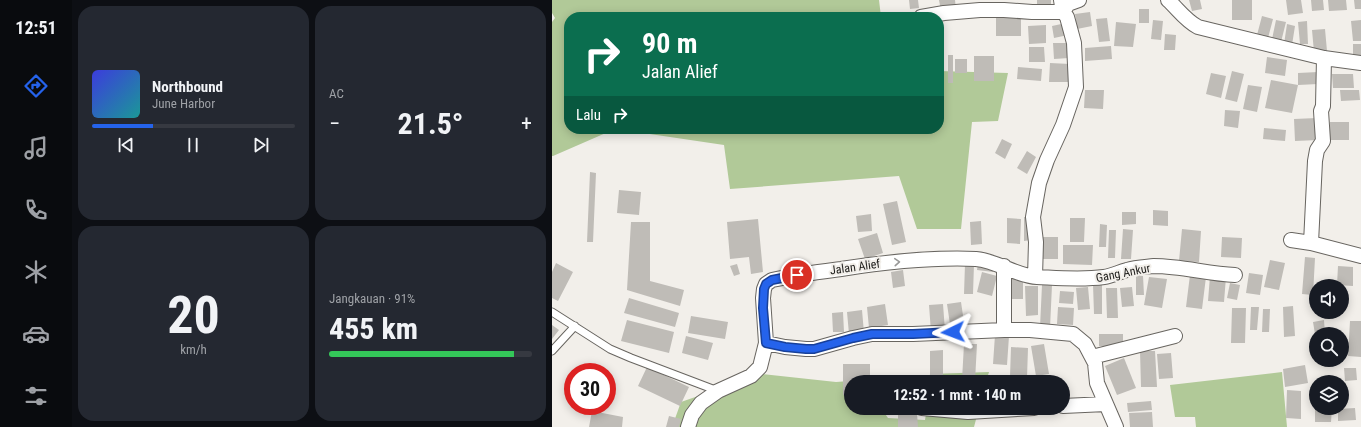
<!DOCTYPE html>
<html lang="id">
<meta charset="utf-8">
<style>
:root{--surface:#171b24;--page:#242831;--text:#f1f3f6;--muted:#9ea1a6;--line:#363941;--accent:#2563eb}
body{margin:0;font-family:"Roboto Condensed",sans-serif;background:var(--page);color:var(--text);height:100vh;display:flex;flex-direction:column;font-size:15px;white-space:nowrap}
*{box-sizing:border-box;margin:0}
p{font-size:13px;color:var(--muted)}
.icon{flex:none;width:22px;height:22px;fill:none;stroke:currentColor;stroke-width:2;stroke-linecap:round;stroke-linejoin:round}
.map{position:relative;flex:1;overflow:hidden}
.drawer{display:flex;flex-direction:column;gap:6px;padding:6px;background:#0d0f14;width:480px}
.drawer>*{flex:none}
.banner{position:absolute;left:12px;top:12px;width:380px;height:122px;border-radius:16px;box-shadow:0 2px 10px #0003;background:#0b6e4f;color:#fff;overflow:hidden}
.fabs{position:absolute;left:757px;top:279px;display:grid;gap:8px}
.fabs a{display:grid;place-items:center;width:40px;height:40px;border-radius:50%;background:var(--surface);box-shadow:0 2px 10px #0003;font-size:20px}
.speed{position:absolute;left:12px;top:363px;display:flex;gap:8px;font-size:20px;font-weight:700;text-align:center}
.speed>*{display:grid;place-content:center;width:52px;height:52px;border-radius:50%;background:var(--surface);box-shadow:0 2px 10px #0003;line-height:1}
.speed .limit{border:6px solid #d22;background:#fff;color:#111}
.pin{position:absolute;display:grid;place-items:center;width:34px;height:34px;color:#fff;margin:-17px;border:2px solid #fff;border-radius:50%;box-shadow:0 1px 4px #0007}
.me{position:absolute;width:44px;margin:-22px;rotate:267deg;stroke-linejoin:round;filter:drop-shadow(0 0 3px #0008)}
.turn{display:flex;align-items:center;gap:14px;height:84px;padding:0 12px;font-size:18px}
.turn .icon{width:52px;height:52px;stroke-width:2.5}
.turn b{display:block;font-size:28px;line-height:34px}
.then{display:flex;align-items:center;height:38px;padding:0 12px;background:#0003;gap:8px;font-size:15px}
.big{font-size:30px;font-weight:700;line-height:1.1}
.drawer .widget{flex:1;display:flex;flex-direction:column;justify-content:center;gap:6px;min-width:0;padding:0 14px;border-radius:16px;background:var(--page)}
.drawer .dial{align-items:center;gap:0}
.dial b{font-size:52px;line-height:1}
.song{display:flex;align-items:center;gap:12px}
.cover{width:48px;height:48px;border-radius:6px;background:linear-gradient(135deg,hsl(240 70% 55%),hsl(180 70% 35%))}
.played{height:4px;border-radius:2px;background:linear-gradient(90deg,var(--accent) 30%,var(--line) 30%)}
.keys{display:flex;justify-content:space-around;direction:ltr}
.heat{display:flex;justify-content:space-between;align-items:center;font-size:22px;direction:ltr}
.charge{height:6px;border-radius:3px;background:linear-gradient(90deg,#34c759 91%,var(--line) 0)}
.drawer .tiles{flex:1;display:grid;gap:6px;grid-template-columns:repeat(2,1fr)}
.trip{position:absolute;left:292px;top:375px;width:226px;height:40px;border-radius:20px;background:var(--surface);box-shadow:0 2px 10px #0003;font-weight:700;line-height:40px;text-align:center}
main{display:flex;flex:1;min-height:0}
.tab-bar{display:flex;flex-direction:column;width:72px;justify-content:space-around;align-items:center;background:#090b0e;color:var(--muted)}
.tab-bar .icon{width:28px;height:28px}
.tab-bar .active{color:var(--accent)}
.tab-bar b{font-size:18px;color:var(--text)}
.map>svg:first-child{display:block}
</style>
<main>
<nav class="tab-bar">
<b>12:51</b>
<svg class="icon active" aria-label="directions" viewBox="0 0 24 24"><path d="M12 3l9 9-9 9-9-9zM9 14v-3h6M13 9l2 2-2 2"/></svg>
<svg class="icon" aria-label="music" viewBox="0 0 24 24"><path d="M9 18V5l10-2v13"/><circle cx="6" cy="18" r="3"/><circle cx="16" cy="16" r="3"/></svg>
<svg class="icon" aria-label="phone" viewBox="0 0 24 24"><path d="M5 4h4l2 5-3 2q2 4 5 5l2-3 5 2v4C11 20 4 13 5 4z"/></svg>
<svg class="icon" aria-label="climate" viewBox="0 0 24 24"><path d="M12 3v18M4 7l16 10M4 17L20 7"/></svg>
<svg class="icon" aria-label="car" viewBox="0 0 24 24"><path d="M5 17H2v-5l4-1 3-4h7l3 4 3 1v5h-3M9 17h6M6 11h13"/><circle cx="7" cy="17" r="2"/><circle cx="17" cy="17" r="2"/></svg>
<svg class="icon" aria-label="filters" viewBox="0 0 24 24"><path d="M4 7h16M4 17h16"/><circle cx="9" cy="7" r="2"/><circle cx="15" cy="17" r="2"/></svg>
</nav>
<section class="drawer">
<div class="tiles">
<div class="widget">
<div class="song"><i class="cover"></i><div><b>Northbound</b><p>June Harbor</p></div></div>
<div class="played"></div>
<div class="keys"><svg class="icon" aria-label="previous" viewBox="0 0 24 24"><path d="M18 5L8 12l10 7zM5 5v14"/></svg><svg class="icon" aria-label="pause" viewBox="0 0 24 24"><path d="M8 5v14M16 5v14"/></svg><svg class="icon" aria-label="next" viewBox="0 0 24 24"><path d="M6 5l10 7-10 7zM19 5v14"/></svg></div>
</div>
<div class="widget"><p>AC</p>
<div class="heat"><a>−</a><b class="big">21.5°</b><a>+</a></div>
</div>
<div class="widget dial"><b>20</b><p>km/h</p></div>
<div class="widget"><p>Jangkauan · 91%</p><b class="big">455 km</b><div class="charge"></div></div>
</div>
</section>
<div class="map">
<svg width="809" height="427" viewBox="0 0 809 427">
<rect width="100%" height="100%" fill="#f2efea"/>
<path fill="#b1c998" d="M0,0H327L329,17H17V129H63L1,156H0V22L3,18L0,13Z
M387,71L456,73L446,121L420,122L409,229H365L347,176L178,189L172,145L64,129H387Z
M437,372L434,382H377L378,374Z
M730,372L735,427H644L643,417H623L618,385Z
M209,374L284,382L311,380L299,382V408H329L336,418L373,420L375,408H427L422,427H120L129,402Z"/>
<path fill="#bfbcb7" d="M357,0H366L367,8L358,9Z
M387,0H403L404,9L389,11Z
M485,0H499V4H485Z
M637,0H648L650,9L640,11Z
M680,0H700V20H680Z
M734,0H749L751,13L736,15Z
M759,0H771L772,10L760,11Z
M776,0H794L795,10L777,11Z
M802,0H809V9H803Z
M587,9H597V23H587Z
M538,12L540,26L525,29L523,14Z
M444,15H469V36H444Z
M710,16L721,19L716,38L705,35Z
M555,18L558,41L547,42L544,19Z
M601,20L611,21L609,40L599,39Z
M724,20L734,22L728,46L719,44Z
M809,20V41H801L799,21Z
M755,21L756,44H748L746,22Z
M564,22L584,24L581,47L562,46Z
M514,23L516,35L502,38L500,26Z
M735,24L743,26L740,45L732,44Z
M494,25V43L477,44L476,26Z
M773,29L775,51L762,52L760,30Z
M613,34L624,35L623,50H612Z
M501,43H517V58L502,59Z
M801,44H809V59H801Z
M559,46L560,59L533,61V48Z
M477,47H492L493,62H477Z
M396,55H401V83H396Z
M422,56H442V81H422Z
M715,57L735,60L733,76L713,73Z
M403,59H415V73H403Z
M387,60H391V79H387Z
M498,63L518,64L517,82H497Z
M466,67L490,69L489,81L465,79Z
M680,71L692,74L685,102L673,99Z
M766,72V84L746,85V73Z
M659,73L674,76L669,98L654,94Z
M780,74H801L802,88H781Z
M719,80L746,85L740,113L713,108Z
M696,85L710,87L705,112L691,109Z
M533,90H552L551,109L532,108Z
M788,90H807L808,100L789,101Z
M673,110L688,111L686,128L672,126Z
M765,118L766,140L743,141L742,119Z
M778,122H797V140H778Z
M712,128L734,130L733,141L711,139Z
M450,139L460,144L453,159L443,153Z
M475,151L484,157L475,174L465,168Z
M38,172L44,173L41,242H35Z
M67,190L89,192L87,215L65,213Z
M345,201L354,242L340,245L331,204Z
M601,210L616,211V226L601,225Z
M570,212H584V224L570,225Z
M319,214L320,231L306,232L304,216Z
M472,217H479V240L472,241Z
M455,218L469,219L468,244L455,243Z
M518,218H533L532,242H518Z
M206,219L211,272L199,274L197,257L178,259L175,222Z
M429,221L430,244L419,245L418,222Z
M79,222H98V281L132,290L128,306L75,290Z
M548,224L555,225L554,247H547Z
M571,229L581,230L579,259H569Z
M630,229L649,231L647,262L627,261Z
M557,230H564L563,258H556Z
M325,233L331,253L313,259L306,239Z
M488,237H506V259H488Z
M670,237L690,238L689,258L669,257Z
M511,245H541L540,265L511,264Z
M753,257L763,258L761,295L750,294Z
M718,260L733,263L727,290L712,287Z
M4,263L21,272L6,301L0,298V272Z
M426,263L442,265L441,272L425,270Z
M185,264L188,274L182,276L178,266Z
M413,264H422L421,294H412Z
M786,266L801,267V286L785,285Z
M351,270L353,286L341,288L339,272Z
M430,272L445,276L440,296L425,292Z
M697,273L711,275L708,295L694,293Z
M638,275L654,277L650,309L634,307Z
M584,276H591L592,295H584Z
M658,276L674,277L672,302L656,301Z
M597,277L615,279L610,308L592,305Z
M454,278H471V299H454Z
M678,283L688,285L685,300L675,298Z
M541,284H550V314H542Z
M490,285H500L498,328L488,327Z
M473,286H486V315L474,316Z
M536,287L538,309L526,310L524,288Z
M580,287L582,306L570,307L568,288Z
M554,288H565L566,318H555Z
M508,291L522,292L521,304L507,303Z
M77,298L127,313L123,327L72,313Z
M409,302L413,329L399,331L395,304Z
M333,304L336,325L317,328L315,307Z
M391,304L393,331L379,332L377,305Z
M741,306L743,336L732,337L731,307Z
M506,307L522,308L521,325L505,324Z
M699,307H707L705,330H698Z
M680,308H694L693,343H679Z
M711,309H718L717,332H710Z
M310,310L312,333L297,334L295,312Z
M291,312L292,332H281L280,313Z
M139,316L176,322L173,339L136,333Z
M75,320L122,332L117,353L69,341Z
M772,320L773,334H763L761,322Z
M798,321H809V357L796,356Z
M0,325L7,330L0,339Z
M547,334H571V346H547Z
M443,335L457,336L455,365L441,364Z
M134,336L161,343L156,360L130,353Z
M760,340H764V354H761Z
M412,344H425L423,381L410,380Z
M492,344L497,374L484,376L479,346Z
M459,347L476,348L475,378L458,377Z
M391,350V377H378V351Z
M588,351H603L605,387H589Z
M619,353L621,378L607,379L605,354Z
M572,358L584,388L565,395L553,366Z
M291,364H318V382H299V395H291Z
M753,365L756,383L733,387L731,369Z
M95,367L137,387L128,406L86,386Z
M792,368H804L805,380L793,381Z
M336,376L355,377L354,382H336Z
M790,382L794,383L793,398L790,397Z
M735,390L749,391V419L734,418Z
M599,401L600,410L576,412L575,403Z
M763,408H780L779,422H763Z
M803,408L804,420L786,421V409Z
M40,411L71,417L70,427H37Z
M600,412L601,427H578L577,413Z
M365,413L366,427H346V414Z
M117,416L129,419L127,427H114Z"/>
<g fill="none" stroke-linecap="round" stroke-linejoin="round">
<g stroke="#686560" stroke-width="9">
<path id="service" d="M0,312L58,349L79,358L166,391
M0,351L23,326"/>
</g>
<g stroke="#686560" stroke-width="16">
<path id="minor" d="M616,0C626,9 633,20 646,27L772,58L809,63
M511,12L516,4L527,0
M369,17L392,13L428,10H452L480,12H511
M739,240L759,243L763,161L765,150L771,141L769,111L771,106L772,58
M759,243L809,256
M483,277L484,242L481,217L487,183L495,160L511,125L524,87L522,43L515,17L511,12L509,0
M452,330V266
M214,343L233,347L254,349H262L301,338L320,334H361L452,330H478L521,334L533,344L543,363L545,383L564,427
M540,357L623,336
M511,406L554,404
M370,408L416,412L482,408
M136,427L140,415L149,403L166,391L199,376L208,367L214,343L211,298L212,289L214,284L220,280C242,275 266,272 289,269C334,262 379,257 424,259C446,261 464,276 485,277C507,278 530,280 552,277C560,276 567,272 575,270C584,267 593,267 602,266C630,266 656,274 683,275"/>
</g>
<use href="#service" stroke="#fff" stroke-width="7"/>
<use href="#minor" stroke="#fff" stroke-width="14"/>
</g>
<defs><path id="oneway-chevron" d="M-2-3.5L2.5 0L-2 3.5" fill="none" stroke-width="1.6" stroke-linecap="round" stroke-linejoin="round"/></defs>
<use stroke="#999998" href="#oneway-chevron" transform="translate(345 262) rotate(-4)"/>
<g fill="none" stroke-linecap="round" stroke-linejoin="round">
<g stroke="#184099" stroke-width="10">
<path id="route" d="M245,275L220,280L214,284L212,289L211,308L214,343L233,347L254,349H262L301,338L320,334H361L401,332"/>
</g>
<use href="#route" stroke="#2563eb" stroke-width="7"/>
</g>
<g text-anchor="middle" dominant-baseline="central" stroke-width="4" stroke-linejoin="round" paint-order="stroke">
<g font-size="12" fill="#1d1c1a" stroke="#f2efea">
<text transform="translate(303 267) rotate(-8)">Jalan Alief</text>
<text transform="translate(571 273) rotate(-11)">Gang Ankur</text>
</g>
</g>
</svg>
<div class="fabs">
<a><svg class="icon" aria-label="sound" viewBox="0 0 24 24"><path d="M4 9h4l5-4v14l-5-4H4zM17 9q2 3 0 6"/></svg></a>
<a><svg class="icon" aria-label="search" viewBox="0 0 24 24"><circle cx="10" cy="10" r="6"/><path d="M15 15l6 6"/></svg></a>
<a><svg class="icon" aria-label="layers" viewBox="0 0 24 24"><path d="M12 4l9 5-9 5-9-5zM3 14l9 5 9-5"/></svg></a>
</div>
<div class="speed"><div class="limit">30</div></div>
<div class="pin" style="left:245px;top:275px;background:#d93025"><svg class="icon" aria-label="arrive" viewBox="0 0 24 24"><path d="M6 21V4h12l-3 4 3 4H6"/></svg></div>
<svg class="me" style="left:401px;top:332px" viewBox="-20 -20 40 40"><path d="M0-17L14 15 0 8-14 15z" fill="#2563eb" stroke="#fff" stroke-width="4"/></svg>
<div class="trip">12:52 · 1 mnt · 140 m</div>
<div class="banner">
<div class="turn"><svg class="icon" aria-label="right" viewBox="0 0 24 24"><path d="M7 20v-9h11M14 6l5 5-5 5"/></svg><div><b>90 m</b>Jalan Alief</div></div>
<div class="then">Lalu<svg class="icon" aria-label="right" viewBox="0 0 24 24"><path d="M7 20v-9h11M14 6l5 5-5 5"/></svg></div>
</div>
</div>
</main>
